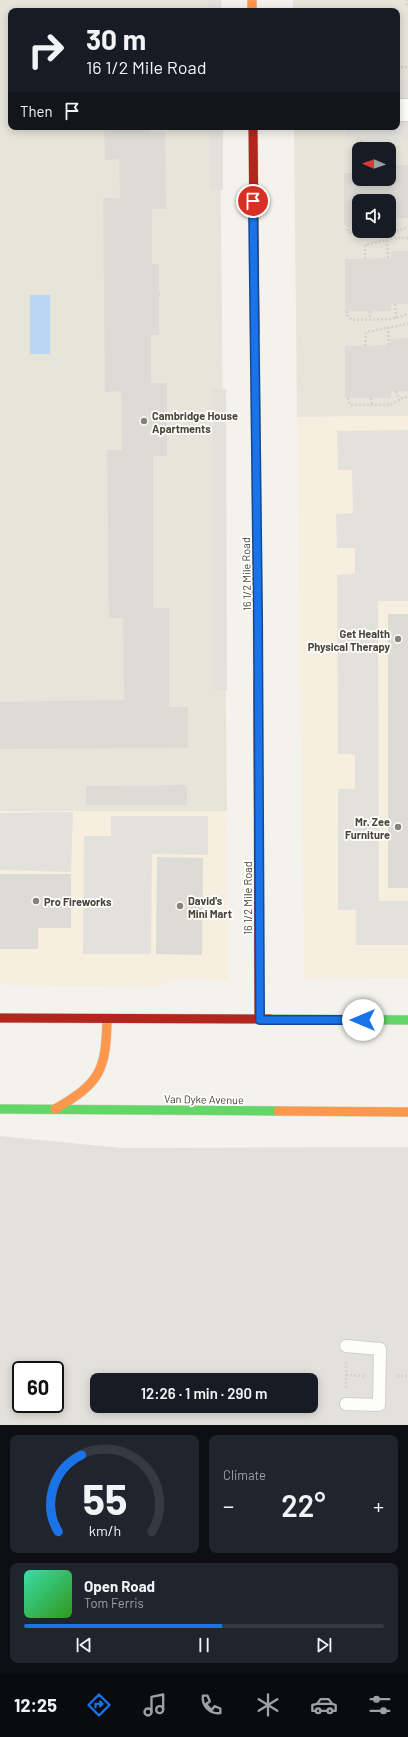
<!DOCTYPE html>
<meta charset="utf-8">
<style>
:root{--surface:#171b24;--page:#20242c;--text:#f1f3f6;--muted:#9ea1a6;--line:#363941;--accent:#1a73e8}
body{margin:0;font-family:Barlow,sans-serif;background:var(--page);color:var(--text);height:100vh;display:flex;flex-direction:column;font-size:15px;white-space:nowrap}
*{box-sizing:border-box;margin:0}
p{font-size:13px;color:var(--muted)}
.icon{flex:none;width:22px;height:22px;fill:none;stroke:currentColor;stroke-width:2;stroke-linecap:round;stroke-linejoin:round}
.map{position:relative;height:1425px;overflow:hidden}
.drawer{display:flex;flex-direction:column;gap:10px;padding:10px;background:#0d0f14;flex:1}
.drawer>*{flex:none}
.top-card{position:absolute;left:8px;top:8px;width:392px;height:122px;border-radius:8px;box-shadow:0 2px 10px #0003;background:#171b24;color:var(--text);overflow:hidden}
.needle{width:26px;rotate:272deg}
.buttons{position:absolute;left:352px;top:142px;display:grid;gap:8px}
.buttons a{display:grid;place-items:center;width:44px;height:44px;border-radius:8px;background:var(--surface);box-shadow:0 2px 10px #0003;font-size:20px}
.speed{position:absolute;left:12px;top:1361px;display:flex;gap:8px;font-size:20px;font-weight:700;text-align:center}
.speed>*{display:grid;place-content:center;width:52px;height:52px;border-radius:50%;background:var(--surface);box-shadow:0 2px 10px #0003;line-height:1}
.speed .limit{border:2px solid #111;border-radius:6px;background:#fff;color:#111}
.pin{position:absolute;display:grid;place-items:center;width:34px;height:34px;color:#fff;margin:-17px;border:2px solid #fff;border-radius:50%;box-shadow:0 1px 4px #0007}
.me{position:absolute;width:44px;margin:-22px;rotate:270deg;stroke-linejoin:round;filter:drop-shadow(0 0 3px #0008)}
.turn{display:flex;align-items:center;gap:14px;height:84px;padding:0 12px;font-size:18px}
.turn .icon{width:52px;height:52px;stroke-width:2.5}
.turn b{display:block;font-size:28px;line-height:34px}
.then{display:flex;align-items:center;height:38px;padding:0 12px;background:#0003;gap:8px;font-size:15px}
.big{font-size:30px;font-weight:600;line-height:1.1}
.drawer .tile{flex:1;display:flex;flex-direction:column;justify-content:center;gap:6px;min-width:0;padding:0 14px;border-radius:8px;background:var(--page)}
.drawer .dial{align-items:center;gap:0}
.dial svg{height:104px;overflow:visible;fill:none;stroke:var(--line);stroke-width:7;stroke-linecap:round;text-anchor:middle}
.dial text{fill:var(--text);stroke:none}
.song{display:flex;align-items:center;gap:12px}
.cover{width:48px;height:48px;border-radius:6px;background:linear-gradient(135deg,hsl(160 70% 55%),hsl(110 70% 35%))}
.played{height:4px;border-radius:2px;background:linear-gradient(90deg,var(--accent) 55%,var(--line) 55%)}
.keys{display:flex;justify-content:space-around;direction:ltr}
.heat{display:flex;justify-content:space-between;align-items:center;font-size:22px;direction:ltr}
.drawer .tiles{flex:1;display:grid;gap:10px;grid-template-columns:1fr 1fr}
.tile:last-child{grid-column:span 2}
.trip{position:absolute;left:90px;top:1373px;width:228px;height:40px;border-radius:8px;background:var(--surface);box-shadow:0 2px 10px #0003;font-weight:600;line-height:40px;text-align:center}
.dock{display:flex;height:64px;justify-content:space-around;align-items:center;background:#090b0e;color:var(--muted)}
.dock .icon{width:28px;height:28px}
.dock .current{color:var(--accent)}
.dock b{font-size:18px;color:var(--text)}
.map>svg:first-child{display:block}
</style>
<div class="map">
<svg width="408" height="1425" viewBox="0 0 408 1425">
<rect width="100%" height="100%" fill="#f3f2ed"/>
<path fill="#e7e4da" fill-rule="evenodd" d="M0,0H219V11H11V127H220L227,811H0Z
M293,0H408V416L297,417L294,127H397V11H293ZM359,149H389V179H359ZM359,201H389V231H359Z"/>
<path fill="#f6efdf" d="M408,416V978L304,979L297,417Z
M0,811H227L228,980L180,979L154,987L0,985Z"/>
<path fill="#e3e1db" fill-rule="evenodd" d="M0,1136L122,1148L408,1147V1425H0ZM21,1370H55V1404H21ZM97,1380H311V1406H97Z"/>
<path fill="#e2e1dc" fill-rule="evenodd" d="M208,0H221L222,11H208Z
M397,80H408V99L397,98Z
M397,123H408V141L346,140V127H397Z
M209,127H223V190H210Z
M212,389H226L227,690H213Z
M408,430V601H378L379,901H408V945H356V910H338V789H355V754H338L337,575L355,574V548H337L336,514L353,513L352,470H338L337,431Z
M73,812L71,872L0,870V813Z
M111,816H208V855L152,854L151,954H83L84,836H111Z
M273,1191L408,1192V1313L272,1312Z
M0,1197H226V1336H347L348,1425H0ZM21,1370H55V1404H21ZM97,1380H311V1406H97Z"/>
<path fill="#bbd6f3" d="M30,295H50V354H30Z"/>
<path fill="#dddbd5" d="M104,127H150V132H165L166,209H152V264H159V335H151V383H167V456H153V608H169V707H188V748L0,749V702L124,700L123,618H109L107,450H122L121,391L105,392L103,198H120L119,159L105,160Z
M390,165H408V218H390L389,225V201H359V225H344V173H359V179H389Z
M391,251H408V304H391V311H345V259L391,258Z
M408,338V391H391V398H345V346L391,345V339Z
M388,614H408V888H388Z
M187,785V805H86V786Z
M157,857L203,858L202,955L156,954Z
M0,874H71V928H38V949H0Z"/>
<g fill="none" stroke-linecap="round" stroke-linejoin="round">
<g stroke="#d1d0ca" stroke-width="14">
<path id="lane" d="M346,1404L379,1405L380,1349L346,1346"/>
</g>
<g stroke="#d1d0ca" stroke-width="24">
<path id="street" d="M397,110H408"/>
</g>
<g stroke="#d3d0c3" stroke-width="10">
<path id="fast" d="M270,1019L408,1020
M0,1109L278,1111"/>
</g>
<g stroke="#d3d0c3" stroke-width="10">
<path id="slow" d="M252,0V11
M255,333L258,682
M55,1109C100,1083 106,1071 107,1019
M278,1111L408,1112"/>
</g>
<g stroke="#d3d0c3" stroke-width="10">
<path id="jam" d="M253,127L255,333
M258,682L259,1020
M0,1018L270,1019"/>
</g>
<path stroke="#d3d2cb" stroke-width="2.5" stroke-dasharray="2 2" stroke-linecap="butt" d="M407,5V0
M397,67H408
M361,140L362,149
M387,149V141
M392,218L394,232
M349,225L348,231L353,234H388L408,227
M387,240L388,258
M365,259V245L394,238H408
M159,294H160
M395,304L396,318
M347,311V315L352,320L392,319L408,314
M370,311V319
M388,327L389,345
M365,346L366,332L408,324
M396,391L399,400
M348,398L350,405H390L404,397H408
M371,398L372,405
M346,1375L364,1376
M397,1376H408
M346,1388V1363"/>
<use href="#lane" stroke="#fdfdfc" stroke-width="12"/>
<use href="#street" stroke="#fdfdfc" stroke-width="22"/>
<use href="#fast" stroke="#63d668" stroke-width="9"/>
<use href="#slow" stroke="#ff974d" stroke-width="9"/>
<use href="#jam" stroke="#b3261e" stroke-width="9"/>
</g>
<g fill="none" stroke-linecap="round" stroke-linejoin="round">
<g stroke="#114b97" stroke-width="10">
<path id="route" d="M253,201L258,615L260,1020H363"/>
</g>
<use href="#route" stroke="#1a73e8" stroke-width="7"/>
</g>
<g fill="#858277" stroke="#fff" stroke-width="1.5">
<circle cx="144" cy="421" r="4"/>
<circle cx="398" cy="639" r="4"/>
<circle cx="398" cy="827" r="4"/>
<circle cx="36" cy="901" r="4"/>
<circle cx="180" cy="906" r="4"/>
</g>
<g text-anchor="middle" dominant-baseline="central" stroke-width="3.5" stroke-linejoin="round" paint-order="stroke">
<g font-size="11" font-weight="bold" fill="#4a4537" stroke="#fff" text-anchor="start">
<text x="152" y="415">Cambridge House<tspan x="152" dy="13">Apartments</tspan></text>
<text x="390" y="633" text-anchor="end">Get Health<tspan x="390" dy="13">Physical Therapy</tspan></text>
<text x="390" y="821" text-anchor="end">Mr. Zee<tspan x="390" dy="13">Furniture</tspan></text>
<text x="188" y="900">David's<tspan x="188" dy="13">Mini Mart</tspan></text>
<text x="44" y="901">Pro Fireworks</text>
</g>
<g font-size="11" fill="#4a4537" stroke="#fff">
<text transform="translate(246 574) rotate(-91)">16 1/2 Mile Road</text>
<text transform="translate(247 898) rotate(-90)">16 1/2 Mile Road</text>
<text transform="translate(204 1099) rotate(1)">Van Dyke Avenue</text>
</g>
</g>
</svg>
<div class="buttons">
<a><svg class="needle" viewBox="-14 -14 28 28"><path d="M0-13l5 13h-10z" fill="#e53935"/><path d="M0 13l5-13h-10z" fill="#9ea1a6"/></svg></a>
<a><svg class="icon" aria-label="sound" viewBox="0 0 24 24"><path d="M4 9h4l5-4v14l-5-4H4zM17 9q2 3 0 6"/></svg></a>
</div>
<div class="speed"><div class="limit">60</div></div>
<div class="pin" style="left:253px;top:201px;background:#d93025"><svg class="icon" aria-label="arrive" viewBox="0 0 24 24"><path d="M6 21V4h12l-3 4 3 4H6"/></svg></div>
<svg class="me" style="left:363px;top:1020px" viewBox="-20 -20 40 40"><circle r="19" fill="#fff"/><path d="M0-13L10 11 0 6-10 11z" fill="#1a73e8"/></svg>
<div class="trip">12:26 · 1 min · 290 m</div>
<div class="top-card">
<div class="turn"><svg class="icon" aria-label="right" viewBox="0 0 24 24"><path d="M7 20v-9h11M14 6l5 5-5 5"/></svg><div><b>30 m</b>16 1/2 Mile Road</div></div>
<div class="then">Then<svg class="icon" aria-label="arrive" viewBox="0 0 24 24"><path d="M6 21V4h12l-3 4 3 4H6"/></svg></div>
</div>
</div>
<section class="drawer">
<div class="tiles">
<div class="tile dial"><svg viewBox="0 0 100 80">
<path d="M14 69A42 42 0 1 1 86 69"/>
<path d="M14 69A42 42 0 0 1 32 10" stroke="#1a73e8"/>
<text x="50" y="56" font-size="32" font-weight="700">55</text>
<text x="50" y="72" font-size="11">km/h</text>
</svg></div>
<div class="tile"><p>Climate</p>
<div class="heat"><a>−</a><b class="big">22°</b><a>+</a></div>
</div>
<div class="tile">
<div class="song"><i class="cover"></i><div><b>Open Road</b><p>Tom Ferris</p></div></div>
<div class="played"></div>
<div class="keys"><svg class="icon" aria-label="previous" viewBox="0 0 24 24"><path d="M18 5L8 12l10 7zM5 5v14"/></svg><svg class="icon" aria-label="pause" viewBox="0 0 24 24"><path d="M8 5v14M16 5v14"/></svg><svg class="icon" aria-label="next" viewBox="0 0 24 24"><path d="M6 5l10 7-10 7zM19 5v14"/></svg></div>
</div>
</div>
</section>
<nav class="dock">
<b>12:25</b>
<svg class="icon current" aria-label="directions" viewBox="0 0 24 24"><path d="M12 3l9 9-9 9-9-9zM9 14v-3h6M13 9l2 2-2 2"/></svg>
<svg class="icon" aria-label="music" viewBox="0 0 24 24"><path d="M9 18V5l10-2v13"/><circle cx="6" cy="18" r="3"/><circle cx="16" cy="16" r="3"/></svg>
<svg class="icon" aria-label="phone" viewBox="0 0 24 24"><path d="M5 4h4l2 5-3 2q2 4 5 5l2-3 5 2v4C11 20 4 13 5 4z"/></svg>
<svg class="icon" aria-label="climate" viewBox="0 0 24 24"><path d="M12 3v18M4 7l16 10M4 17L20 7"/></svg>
<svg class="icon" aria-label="car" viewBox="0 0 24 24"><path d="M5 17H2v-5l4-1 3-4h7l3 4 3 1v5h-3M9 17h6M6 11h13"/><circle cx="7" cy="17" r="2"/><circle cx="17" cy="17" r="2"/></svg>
<svg class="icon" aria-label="filters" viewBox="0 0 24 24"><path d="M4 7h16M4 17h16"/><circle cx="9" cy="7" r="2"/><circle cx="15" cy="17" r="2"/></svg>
</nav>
